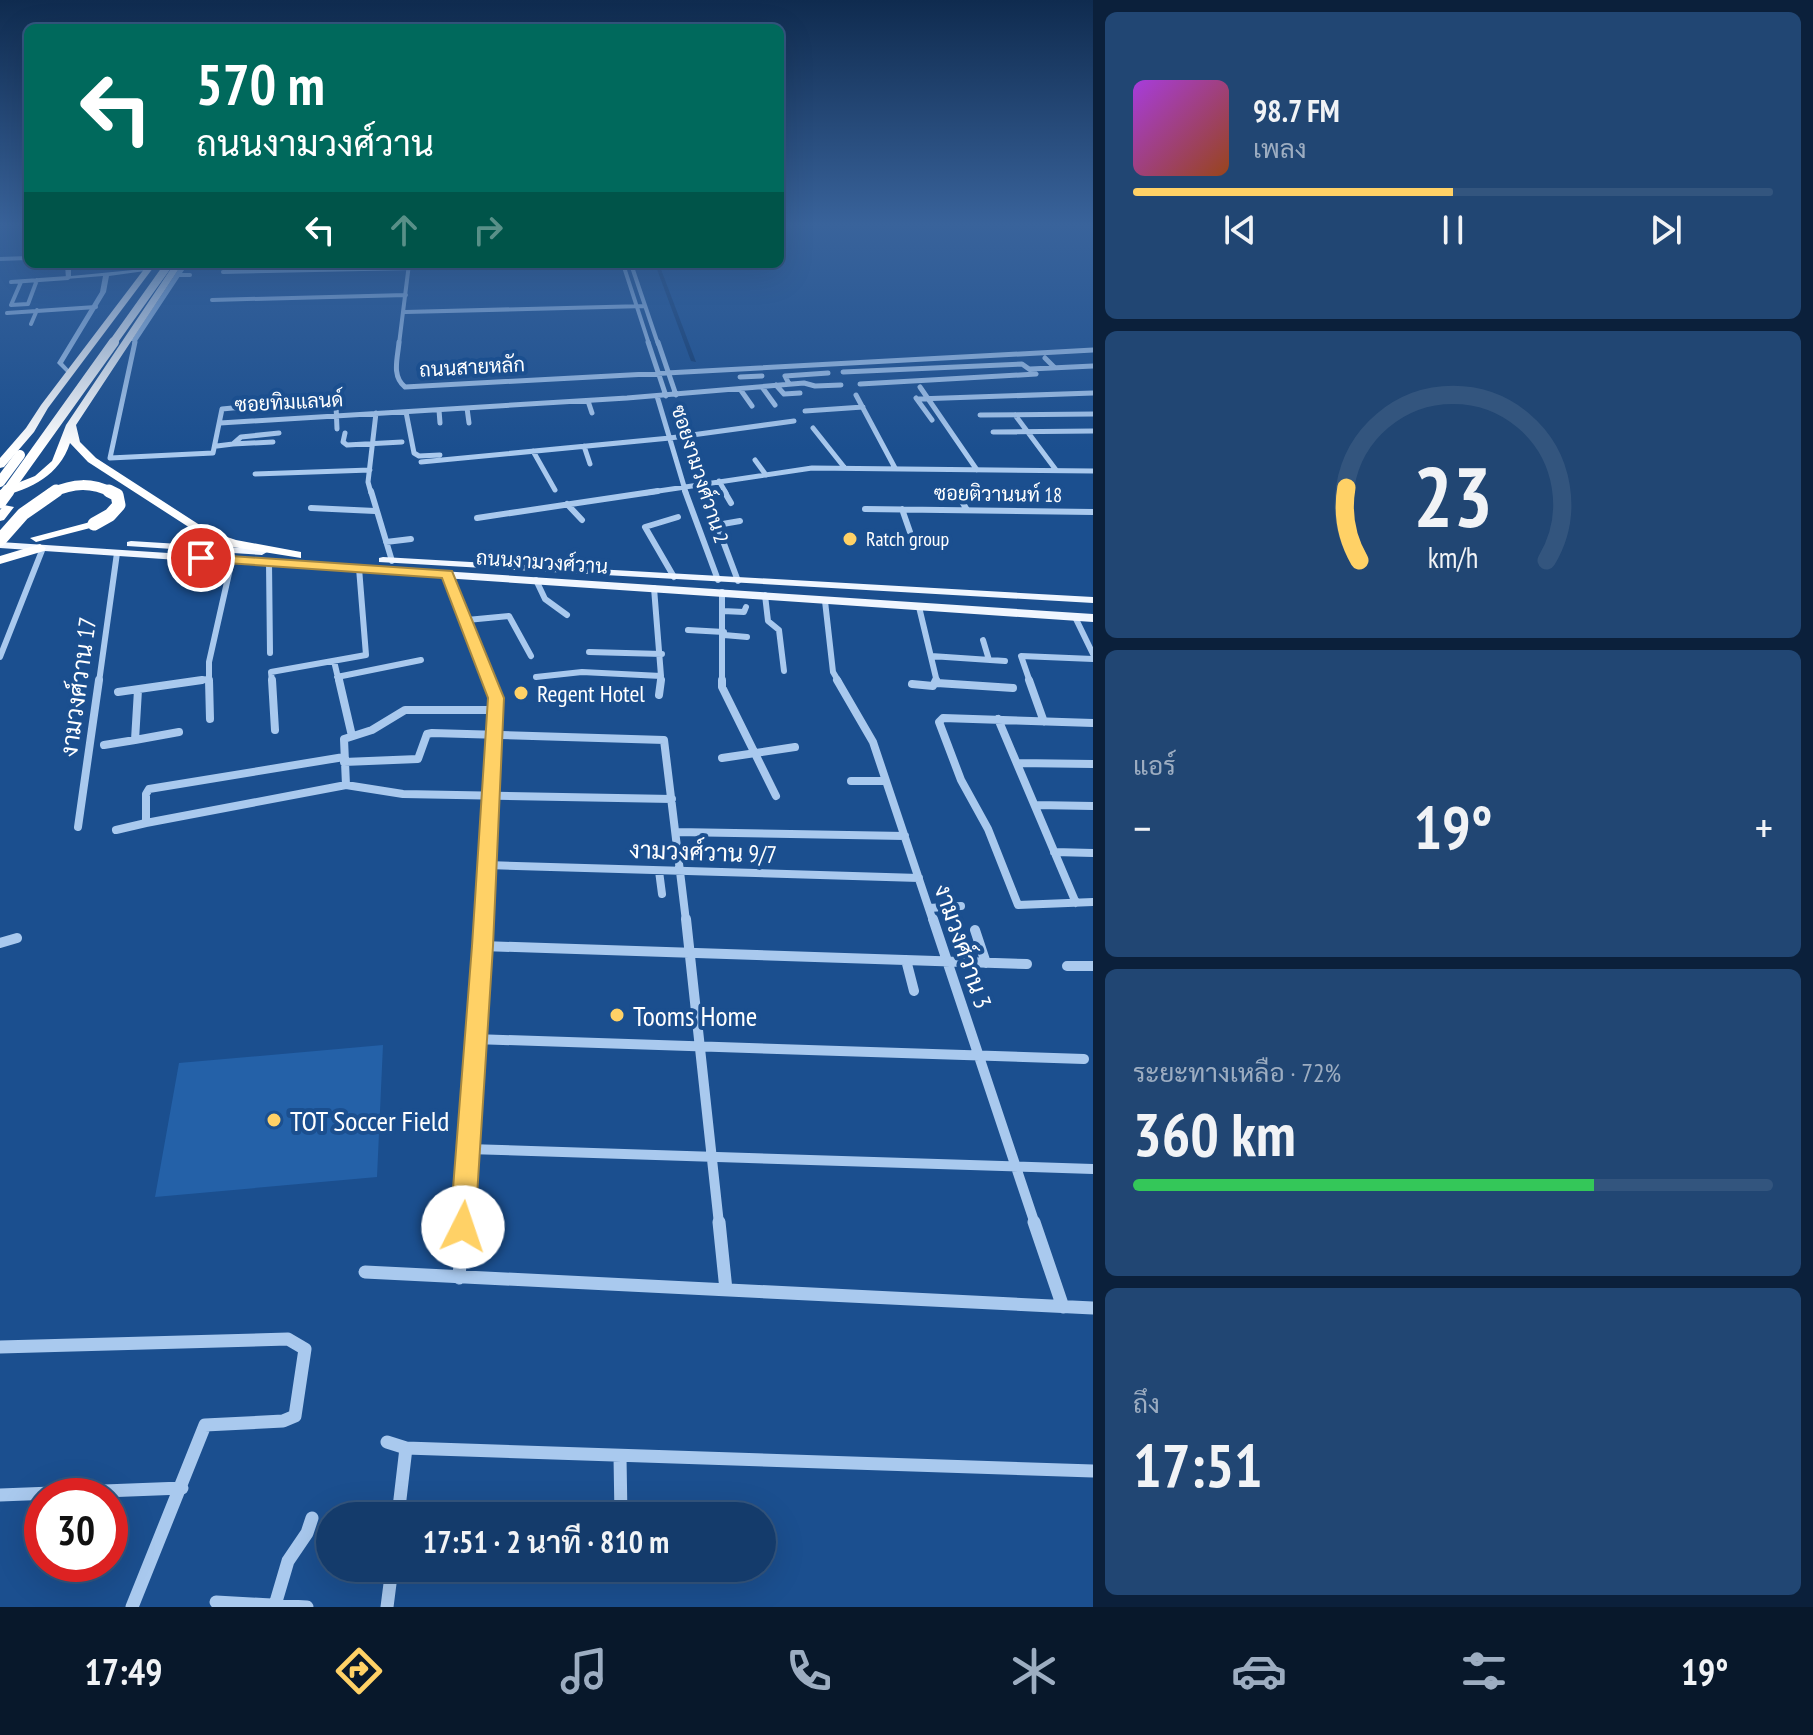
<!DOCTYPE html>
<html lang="th">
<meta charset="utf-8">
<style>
:root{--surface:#143b6b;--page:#214673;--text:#f1f3f6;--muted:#9dadc1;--line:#33557e;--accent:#ffd166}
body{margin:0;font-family:"PT Sans Narrow",Sarabun,sans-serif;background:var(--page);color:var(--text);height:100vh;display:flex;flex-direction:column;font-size:30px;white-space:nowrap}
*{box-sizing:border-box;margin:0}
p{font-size:26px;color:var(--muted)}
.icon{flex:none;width:44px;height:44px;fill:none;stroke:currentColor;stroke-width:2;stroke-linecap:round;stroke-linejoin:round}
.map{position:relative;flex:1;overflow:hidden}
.drawer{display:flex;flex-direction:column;gap:12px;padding:12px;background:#0b203b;width:720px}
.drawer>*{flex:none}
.guide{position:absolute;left:24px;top:24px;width:760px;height:244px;border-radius:12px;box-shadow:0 8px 32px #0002,0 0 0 2px var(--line);background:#00695c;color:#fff;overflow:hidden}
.speed{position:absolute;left:24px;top:1478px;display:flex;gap:16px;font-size:40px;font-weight:700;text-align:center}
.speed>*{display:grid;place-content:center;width:104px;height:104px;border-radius:50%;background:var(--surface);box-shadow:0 8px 32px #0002,0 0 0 2px var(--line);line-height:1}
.speed .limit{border:12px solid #d22;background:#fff;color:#111}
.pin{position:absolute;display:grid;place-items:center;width:68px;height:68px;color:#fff;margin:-34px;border:4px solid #fff;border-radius:50%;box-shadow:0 2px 8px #0007}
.me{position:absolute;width:88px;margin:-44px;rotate:4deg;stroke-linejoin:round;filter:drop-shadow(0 0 6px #0008)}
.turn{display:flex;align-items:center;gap:28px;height:168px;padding:0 40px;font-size:36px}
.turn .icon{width:104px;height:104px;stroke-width:2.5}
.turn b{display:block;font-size:56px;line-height:68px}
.lanes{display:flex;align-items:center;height:76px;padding:0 40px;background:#0003;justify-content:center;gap:40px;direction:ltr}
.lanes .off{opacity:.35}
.big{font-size:60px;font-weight:600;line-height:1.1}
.drawer .widget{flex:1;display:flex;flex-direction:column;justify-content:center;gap:12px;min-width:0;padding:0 28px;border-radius:12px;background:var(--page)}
.drawer .dial{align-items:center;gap:0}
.dial svg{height:208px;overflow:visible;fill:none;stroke:var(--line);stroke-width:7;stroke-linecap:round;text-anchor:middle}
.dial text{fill:var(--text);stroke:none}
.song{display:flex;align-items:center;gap:24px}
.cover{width:96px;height:96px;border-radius:12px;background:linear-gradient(135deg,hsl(280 70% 55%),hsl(20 70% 35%))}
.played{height:8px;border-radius:4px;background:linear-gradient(90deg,var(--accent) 50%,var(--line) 50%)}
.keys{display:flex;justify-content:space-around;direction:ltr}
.heat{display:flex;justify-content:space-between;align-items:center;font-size:44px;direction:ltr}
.charge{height:12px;border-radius:6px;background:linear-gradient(90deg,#34c759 72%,var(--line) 0)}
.trip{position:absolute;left:316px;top:1502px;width:460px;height:80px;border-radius:40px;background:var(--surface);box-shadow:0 8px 32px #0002,0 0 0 2px var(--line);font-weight:600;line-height:80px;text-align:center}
.tabs{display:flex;height:128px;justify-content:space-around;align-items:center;background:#08182b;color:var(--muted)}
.tabs .icon{width:56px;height:56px}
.tabs .active{color:var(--accent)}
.tabs b{font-size:36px;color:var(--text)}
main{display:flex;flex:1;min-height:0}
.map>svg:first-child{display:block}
</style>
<main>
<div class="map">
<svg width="1093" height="1607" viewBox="0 0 1093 1607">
<rect width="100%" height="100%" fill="#1b4f8f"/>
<path fill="#2461a8" d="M228,264H404L403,267L224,271Z
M383,1045L377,1177L155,1197L179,1063Z"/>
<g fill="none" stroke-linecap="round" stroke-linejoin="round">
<path fill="#123a6d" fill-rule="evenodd" d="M655,264H659L696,362L691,361Z"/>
<path stroke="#a9c9ee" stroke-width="4" d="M623,264L649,344
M631,264L658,344
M223,272L598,264
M178,275H190
M11,282L68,278
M21,282L11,305L28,304L37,280
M212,300L406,295
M405,312L645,306
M7,313L96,307
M31,324L37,310
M134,344L135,340
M399,344L409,264"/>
<path stroke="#a9c9ee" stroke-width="5" d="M135,342L110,458L213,453L222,409L264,405
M399,342C398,357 391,376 405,387L1093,350
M648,342L666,396
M658,342L676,395
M1045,358L1054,367
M1030,369L1093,366
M843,372L1022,364L1036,374L860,384
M740,377L762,376
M789,384L785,376L828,373
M776,385L784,394L800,393
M762,387L775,405
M920,387L977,470
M740,389L752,406
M856,395L895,468
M657,396L686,493
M916,398L932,420
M917,399L1093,393
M588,401L592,413
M327,402L336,405L337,429
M467,408L469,423
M439,410L440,423
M805,411L863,407
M406,412L414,453L419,456L440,455
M980,415L1093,414
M1015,415L1056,470
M220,423L627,398L804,383L815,386L841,385
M813,428L844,467
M993,432L1093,431
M345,433L343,442L347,445L402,442
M233,444L273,442
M217,446L233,444L241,437L279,433
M584,446L590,464
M533,451L555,490
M755,460L766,475
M421,462L670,438L794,421
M255,474L370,470
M719,481L726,493
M371,493L368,482L376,413
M645,493L812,468L1093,471"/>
<path stroke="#a9c9ee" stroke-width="6" d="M371,491L392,561
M685,491L718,580
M724,491L731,503
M957,493L967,510
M567,504L582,520
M311,508L375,511
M865,509L1093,512
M902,509L910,532
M477,518L658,491
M386,542L411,539
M269,563L270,653
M447,574L490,682
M674,577L645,527L678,517
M536,580L545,599L567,615
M738,581L717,525L740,521
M722,592V682
M765,595L768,621L779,630L784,671
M825,601L833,672L839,682
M919,607L937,682
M723,611L744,612L746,607
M1075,617L1093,654
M467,620L509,616L531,656
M688,630L724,632
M724,635L747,637
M983,640L989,660
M589,652L662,654
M931,656L1005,661
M0,657L43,548
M334,661L339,682
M337,677L421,660
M536,677L582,672L661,676L654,588
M99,682L117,553
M188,682L208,679
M209,682V662L232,560
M272,682L271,672L366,655L359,568
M660,682L661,676
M1030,682L1021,656L1093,659"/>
<path stroke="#a9c9ee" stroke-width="8" d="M209,680L210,719
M272,680L275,730
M339,680L352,736
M722,680V687L776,796
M837,680L873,742L933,921
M1029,680L1044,722
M937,683L1013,688
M912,684L933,686L936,680
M118,692L202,680
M659,695L661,680
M998,719L1076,903
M1093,723L943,718L939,722L961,780L988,829L1018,905L1093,902
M135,740L179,732
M104,745L135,740L138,690
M344,757L149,789L146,794V823L346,785L403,794L672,799
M722,758L795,747
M344,762L418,759L427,734L432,733L664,740L686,921
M1017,763L1093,764
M851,781H886
M346,785L344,739L372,730L405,710H494
M1035,805L1093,806
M78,827L99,680
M116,830L146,823
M676,832L905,836
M1054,852L1093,853
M487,865L919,878
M659,871L662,894
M929,908L961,906
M484,921L496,698L489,680"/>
<path stroke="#a9c9ee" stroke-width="10" d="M686,919L719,1224
M933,919L1035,1224
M975,930L986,963
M0,943L17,938
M483,946L1027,964
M906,960L914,991
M1067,966H1093
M474,1039L1084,1059
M468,1149L1093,1169
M463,1224L484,919"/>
<path stroke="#a9c9ee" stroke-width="13" d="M719,1222L726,1290
M1034,1222L1063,1307
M365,1272L1093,1308
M459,1278L463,1222
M0,1347L288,1339L305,1349L295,1416L283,1421L205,1425L132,1607
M387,1442L406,1448L1093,1471
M620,1457L621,1516
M0,1495L182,1488
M398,1516L406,1448
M216,1602L307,1607
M275,1605L288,1561L307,1533L312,1518
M387,1607L392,1568"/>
<path fill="#a9c9ee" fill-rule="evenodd" d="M28,256V260L0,261V257Z
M65,264H71V276L133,270L141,269L145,264H151L145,271L109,276L106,292L63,363L73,374L70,376L57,363L100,292L103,276L66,279Z
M182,264H188L137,341H124V339L133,338Z"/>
<path fill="#f0f6ff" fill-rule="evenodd" d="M131,541L262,549L267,552L262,555L127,546V542Z
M0,542L1093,614V622L0,548Z
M383,557L1093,597V603L379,562V558Z"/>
<path fill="#fff" fill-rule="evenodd" d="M148,264H156L48,408L34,432L4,467L0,468V458L26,428L41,405Z
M174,264H182L76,425L80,442L96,458L209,531L236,540L301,552V558L233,547L201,535L88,462L70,443C59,476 32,488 0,497V490L35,476L52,461L66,425Z
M4,505L14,507L4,520L0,521V510Z
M94,521L100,524L98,526L36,542L30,538Z
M40,544L46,548L44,551L0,564V556Z"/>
<path stroke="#fff" stroke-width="8" d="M112,344L169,264"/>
<path stroke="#fff" stroke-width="10" d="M0,482L20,455
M6,493L114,342
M51,493C74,483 91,482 113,493"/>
<path stroke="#fff" stroke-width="13" d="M0,502L8,491
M94,524L110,515L119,505L117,495L109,491
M0,540L23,514L56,491"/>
</g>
<linearGradient id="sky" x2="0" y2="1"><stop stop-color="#0f2b4f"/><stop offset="0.5" stop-color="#39639b"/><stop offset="1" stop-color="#39639b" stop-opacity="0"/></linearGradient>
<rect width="1093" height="450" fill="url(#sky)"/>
<path fill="#ffd166" stroke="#a68842" stroke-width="2" d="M201,554L452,571L504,698L493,946L475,1227L472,1236L463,1239L453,1236L450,1227L472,946L488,698L442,578L197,561L194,558Z"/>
<g fill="#ffd166" stroke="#1b4f8f" stroke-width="3">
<circle cx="850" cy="539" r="8"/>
<circle cx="521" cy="693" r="8"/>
<circle cx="617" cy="1015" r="8"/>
<circle cx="274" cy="1120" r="8"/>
</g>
<g text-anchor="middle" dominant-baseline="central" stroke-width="8" stroke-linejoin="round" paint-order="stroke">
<g font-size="20" fill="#fff" stroke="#1b4f8f">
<text transform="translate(472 367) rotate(-3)">ถนนสายหลัก</text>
<text transform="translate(289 402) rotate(-3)">ซอยทิมแลนด์</text>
<text transform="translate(700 474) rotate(72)">ซอยงามวงศ์วาน 2</text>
<text transform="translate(998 494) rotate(1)">ซอยติวานนท์ 18</text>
<text transform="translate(542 562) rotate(4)">ถนนงามวงศ์วาน</text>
</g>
<g font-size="20" fill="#fff" stroke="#1b4f8f" text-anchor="start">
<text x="866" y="539">Ratch group</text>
</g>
<g font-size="24" fill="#fff" stroke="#1b4f8f">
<text transform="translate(78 687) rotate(-82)">งามวงศ์วาน 17</text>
<text transform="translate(703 852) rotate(2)">งามวงศ์วาน 9/7</text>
<text transform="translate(963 946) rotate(71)">งามวงศ์วาน 3</text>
</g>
<g font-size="24" fill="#fff" stroke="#1b4f8f" text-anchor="start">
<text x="537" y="693">Regent Hotel</text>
</g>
<g font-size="28" fill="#fff" stroke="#1b4f8f" text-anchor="start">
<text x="633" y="1015">Tooms Home</text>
<text x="290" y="1120">TOT Soccer Field</text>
</g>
</g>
</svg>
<div class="speed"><div class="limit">30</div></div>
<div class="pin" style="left:201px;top:558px;background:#d93025"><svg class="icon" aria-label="arrive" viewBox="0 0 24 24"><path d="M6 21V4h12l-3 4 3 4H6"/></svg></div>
<svg class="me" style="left:463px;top:1227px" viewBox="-20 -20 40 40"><circle r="19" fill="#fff"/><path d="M0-13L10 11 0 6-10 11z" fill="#ffd166"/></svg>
<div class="trip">17:51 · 2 นาที · 810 m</div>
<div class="guide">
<div class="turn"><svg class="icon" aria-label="left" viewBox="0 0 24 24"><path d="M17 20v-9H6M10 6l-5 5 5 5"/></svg><div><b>570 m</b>ถนนงามวงศ์วาน</div></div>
<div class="lanes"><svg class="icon" aria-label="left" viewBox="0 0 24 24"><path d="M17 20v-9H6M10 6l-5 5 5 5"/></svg><svg class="icon off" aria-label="ahead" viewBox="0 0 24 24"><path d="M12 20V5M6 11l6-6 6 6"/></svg><svg class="icon off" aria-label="right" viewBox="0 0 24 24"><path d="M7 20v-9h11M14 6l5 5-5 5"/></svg></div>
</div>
</div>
<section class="drawer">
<div class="widget">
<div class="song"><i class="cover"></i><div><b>98.7 FM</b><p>เพลง</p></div></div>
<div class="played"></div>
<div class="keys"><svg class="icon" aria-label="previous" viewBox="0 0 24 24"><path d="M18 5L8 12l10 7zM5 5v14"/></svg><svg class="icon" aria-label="pause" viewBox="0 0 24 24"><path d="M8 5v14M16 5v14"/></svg><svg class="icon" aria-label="next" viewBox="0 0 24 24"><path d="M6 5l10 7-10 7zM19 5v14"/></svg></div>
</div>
<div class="widget dial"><svg viewBox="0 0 100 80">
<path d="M14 69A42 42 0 1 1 86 69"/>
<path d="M14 69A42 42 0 0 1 9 41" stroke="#ffd166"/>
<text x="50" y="56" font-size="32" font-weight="700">23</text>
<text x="50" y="72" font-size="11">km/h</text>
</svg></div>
<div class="widget"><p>แอร์</p>
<div class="heat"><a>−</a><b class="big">19°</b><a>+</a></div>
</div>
<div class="widget"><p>ระยะทางเหลือ · 72%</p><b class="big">360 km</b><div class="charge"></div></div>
<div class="widget"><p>ถึง</p><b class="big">17:51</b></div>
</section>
</main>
<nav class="tabs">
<b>17:49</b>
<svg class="icon active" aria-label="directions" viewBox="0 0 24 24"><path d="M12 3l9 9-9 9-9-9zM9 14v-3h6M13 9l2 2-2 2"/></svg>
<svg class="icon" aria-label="music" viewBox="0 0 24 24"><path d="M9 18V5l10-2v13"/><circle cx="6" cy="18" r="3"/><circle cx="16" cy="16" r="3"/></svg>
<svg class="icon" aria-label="phone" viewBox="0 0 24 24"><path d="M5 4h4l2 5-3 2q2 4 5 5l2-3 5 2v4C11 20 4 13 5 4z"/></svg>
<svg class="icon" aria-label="climate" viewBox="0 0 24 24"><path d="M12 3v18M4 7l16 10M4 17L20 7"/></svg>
<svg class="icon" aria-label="car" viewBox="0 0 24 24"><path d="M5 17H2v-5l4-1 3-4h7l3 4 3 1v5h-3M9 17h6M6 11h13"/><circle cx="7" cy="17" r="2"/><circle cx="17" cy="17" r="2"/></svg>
<svg class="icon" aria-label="filters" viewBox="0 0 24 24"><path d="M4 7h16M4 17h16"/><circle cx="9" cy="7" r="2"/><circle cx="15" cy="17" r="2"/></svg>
<b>19°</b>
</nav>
